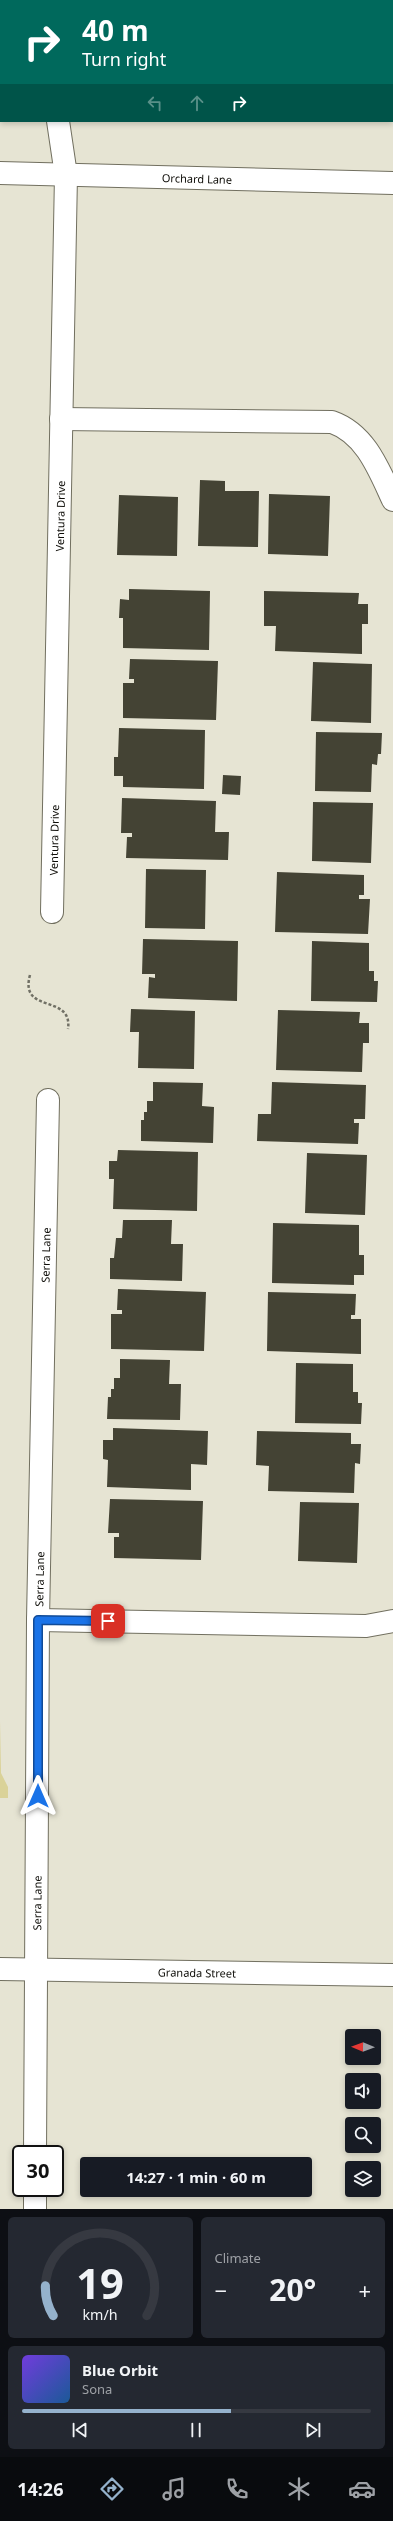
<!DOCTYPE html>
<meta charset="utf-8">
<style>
:root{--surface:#171b24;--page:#242831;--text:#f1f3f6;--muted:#9ea1a6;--line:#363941;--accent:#95b2cc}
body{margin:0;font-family:"Noto Sans",sans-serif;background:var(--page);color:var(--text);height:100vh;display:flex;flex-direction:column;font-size:15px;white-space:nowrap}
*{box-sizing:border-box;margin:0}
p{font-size:13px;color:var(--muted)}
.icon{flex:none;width:22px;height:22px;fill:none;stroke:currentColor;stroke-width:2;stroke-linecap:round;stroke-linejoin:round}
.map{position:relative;height:2209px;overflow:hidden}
.sheet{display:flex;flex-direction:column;gap:8px;padding:8px;background:#0d0f14;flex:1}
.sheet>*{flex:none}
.guide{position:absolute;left:0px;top:0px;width:393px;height:122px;box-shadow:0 2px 6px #0003;background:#00695c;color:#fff;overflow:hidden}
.needle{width:26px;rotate:271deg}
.controls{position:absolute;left:345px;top:2029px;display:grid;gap:8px}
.controls a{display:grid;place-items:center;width:36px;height:36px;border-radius:4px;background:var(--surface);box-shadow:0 2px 6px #0003;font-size:20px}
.speed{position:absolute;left:12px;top:2145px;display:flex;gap:8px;font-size:20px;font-weight:700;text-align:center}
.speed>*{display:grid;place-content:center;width:52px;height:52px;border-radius:50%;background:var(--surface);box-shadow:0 2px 6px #0003;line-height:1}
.speed .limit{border:2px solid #111;border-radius:6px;background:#fff;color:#111}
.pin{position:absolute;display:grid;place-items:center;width:34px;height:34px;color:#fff;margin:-17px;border-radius:8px;box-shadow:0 2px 6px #0006}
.me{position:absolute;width:44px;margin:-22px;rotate:0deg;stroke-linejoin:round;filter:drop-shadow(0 0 3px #0008)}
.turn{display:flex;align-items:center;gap:14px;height:84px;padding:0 16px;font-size:18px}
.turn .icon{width:52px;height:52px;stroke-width:2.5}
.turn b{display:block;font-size:28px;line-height:34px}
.lanes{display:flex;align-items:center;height:38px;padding:0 16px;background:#0003;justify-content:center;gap:20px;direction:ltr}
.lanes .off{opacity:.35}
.big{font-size:30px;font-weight:700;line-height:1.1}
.sheet .widget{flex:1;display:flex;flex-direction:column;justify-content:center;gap:6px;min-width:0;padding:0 14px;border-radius:6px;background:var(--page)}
.sheet .dial{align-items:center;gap:0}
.dial svg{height:104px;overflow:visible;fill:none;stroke:var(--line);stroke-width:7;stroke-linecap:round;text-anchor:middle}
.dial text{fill:var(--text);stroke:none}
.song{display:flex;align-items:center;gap:12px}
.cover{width:48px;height:48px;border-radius:6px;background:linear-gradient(135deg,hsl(260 70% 55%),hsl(210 70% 35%))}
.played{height:4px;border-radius:2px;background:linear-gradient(90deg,var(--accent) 60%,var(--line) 60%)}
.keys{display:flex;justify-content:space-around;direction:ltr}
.heat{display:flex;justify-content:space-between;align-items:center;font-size:22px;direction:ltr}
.sheet .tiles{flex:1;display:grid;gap:8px;grid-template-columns:1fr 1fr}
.widget:last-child{grid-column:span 2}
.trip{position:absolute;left:80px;top:2157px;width:232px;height:40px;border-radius:4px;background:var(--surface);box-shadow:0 2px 6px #0003;font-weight:700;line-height:40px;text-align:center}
.dock{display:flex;height:64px;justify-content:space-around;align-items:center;background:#090b0e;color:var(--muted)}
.dock .icon{width:28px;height:28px}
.dock .on{color:var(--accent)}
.dock b{font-size:18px;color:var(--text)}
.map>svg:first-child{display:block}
</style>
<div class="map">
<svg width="393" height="2209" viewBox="0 0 393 2209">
<rect width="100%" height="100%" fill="#e6e4d3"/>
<path fill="#dad298" d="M0,1721L1,1773L8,1787V1798H0Z"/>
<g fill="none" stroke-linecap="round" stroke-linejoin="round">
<path stroke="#83c1fd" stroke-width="9" d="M0,108H1"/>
</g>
<path fill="#444334" d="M200,480L225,481V491H259L258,547L198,546Z
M269,494L330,496L328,556L268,554Z
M119,495L178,497L177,556L117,555Z
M129,589L210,591L209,650L123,648V618H119L120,599L129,600Z
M264,591L359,593L358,604H368V624H362V654L275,651L276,626H264Z
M130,659L218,661L216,720L123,718V683H134V679H129Z
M313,662L372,664L371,723L311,721Z
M119,728L205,730L204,789L123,787V776H114V757H118Z
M316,732L382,733L381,754H378L377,765L372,764L371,792L315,791Z
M223,775L241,776L240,795L222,794Z
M122,798L216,801L215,832H229L228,860L126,858L127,837H132V833H121Z
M313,802L373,803L371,863L312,861Z
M146,869L206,870L205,929L145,928Z
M277,872L364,875V895H359V899H370L368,934L275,932Z
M143,939L238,941L237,1001L148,998L149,977L155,978V974H142Z
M312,941L369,943V971H374V981H378L377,1002L311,1001Z
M131,1009L195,1011L194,1069L138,1068L139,1032H130Z
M278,1010L360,1012L359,1023H369V1043H363L362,1072L276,1070Z
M153,1082L203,1083L202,1106L214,1107L213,1143L141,1141V1120H144V1112H147V1101H153Z
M272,1082L366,1085L365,1119H354V1123H359L358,1144L257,1141L258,1114H271Z
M118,1150L198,1152L197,1211L113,1209L114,1179H109V1161H117Z
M307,1153L367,1155L365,1215L305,1213Z
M123,1220H172L171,1244H183L182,1281L110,1279V1258H114L116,1238H122Z
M273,1223L359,1225V1255H364V1275H354V1285L272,1283Z
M118,1289L206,1292L204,1351L111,1349V1314H122V1310H117Z
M268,1292L356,1294L355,1315H351V1319H361V1354L267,1351Z
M120,1359L170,1360L169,1384H181L180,1420L107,1419L108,1397H111V1389H114V1378H120Z
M296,1363L353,1364V1392H358V1403H362L361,1424L295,1423Z
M113,1428L208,1431L207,1465L191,1464V1490L107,1487L108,1460L103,1459V1440H113Z
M257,1431L351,1433V1444H361L360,1464L355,1463L354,1493L268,1491L269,1466L256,1465Z
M110,1499L203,1501L201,1560L114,1558V1537H119V1533H108Z
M300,1502L359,1503L357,1563L298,1561Z"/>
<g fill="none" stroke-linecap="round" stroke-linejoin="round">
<g stroke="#716f5f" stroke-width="24">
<g id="minor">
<path d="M60,1V0"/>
<path d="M61,419L332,422C366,434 379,470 393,500"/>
<path id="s1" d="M52,912L66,175L58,121"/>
<path d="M38,1620L366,1626L393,1621"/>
<path id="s2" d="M0,1969L393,1975"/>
<path id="s3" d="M35,2154L38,1620L48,1100"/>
<path d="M35,2209V2188"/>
</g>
</g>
<g stroke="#716f5f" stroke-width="24">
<g id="tertiary">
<path id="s4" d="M0,173L393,183"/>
</g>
</g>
<path stroke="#717065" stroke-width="2.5" stroke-dasharray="3 2" stroke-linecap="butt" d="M30,975C19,1015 73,993 68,1029"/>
<use href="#minor" stroke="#fff" stroke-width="22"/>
<use href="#tertiary" stroke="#fff" stroke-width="22"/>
</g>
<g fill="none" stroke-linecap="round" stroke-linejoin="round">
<g stroke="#114b97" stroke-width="10">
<path id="route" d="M38,1796V1620L108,1621"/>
</g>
<use href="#route" stroke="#1a73e8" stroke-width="7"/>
</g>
<g text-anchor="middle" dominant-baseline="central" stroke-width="4" stroke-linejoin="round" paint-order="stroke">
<g font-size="11" fill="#0e0d08" stroke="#f3f1e0">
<text stroke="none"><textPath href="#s4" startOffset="197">Orchard Lane</textPath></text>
<text stroke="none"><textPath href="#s1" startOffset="396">Ventura Drive</textPath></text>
<text stroke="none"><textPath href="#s1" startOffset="72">Ventura Drive</textPath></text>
<text stroke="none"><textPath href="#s3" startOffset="899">Serra Lane</textPath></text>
<text stroke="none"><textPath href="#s3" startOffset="575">Serra Lane</textPath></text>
<text stroke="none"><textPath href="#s3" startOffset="251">Serra Lane</textPath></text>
<text stroke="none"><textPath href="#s2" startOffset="197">Granada Street</textPath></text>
</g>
</g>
</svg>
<div class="controls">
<a><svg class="needle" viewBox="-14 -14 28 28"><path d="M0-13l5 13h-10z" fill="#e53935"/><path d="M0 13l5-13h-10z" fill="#9ea1a6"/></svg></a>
<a><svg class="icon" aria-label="sound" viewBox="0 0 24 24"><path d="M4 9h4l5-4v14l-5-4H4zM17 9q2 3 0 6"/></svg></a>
<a><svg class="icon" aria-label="search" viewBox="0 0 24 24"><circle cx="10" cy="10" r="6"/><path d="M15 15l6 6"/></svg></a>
<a><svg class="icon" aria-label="layers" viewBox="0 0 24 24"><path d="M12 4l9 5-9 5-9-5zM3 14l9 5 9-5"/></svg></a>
</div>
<div class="speed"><div class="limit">30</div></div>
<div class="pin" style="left:108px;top:1621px;background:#d93025"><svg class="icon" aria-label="arrive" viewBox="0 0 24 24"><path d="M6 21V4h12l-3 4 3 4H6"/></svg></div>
<svg class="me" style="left:38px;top:1796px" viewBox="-20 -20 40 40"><path d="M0-17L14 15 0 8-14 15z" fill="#1a73e8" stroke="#fff" stroke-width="4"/></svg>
<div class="trip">14:27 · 1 min · 60 m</div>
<div class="guide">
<div class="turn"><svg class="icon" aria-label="right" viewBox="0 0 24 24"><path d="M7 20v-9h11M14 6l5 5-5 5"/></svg><div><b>40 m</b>Turn right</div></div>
<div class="lanes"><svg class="icon off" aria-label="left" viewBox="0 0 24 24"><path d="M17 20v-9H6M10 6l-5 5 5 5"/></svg><svg class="icon off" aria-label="ahead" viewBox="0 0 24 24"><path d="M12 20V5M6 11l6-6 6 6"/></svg><svg class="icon" aria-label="right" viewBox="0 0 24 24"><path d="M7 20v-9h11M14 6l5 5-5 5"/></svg></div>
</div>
</div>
<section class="sheet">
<div class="tiles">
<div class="widget dial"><svg viewBox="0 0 100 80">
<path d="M14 69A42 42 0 1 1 86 69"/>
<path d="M14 69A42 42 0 0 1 8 46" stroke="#95b2cc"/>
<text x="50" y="56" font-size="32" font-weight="700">19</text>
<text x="50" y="72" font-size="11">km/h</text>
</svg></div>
<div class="widget"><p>Climate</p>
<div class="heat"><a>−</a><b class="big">20°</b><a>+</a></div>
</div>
<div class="widget">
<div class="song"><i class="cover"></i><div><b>Blue Orbit</b><p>Sona</p></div></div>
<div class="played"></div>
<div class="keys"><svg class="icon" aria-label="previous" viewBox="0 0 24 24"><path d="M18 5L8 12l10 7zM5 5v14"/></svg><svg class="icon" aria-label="pause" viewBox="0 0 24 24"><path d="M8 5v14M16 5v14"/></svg><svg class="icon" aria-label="next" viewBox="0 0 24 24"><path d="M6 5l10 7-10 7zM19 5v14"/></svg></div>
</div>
</div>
</section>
<nav class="dock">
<b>14:26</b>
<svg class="icon on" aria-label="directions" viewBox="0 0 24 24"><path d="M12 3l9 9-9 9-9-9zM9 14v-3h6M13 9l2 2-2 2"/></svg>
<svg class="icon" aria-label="music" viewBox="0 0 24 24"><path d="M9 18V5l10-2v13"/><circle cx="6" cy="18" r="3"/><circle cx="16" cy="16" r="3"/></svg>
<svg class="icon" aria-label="phone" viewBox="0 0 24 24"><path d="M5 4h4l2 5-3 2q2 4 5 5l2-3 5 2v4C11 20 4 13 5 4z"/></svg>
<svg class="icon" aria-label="climate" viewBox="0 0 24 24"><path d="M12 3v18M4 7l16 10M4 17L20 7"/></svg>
<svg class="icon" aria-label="car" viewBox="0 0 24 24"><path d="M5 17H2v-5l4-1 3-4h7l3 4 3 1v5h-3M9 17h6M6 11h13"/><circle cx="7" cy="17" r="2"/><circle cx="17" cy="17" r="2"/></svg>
</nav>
